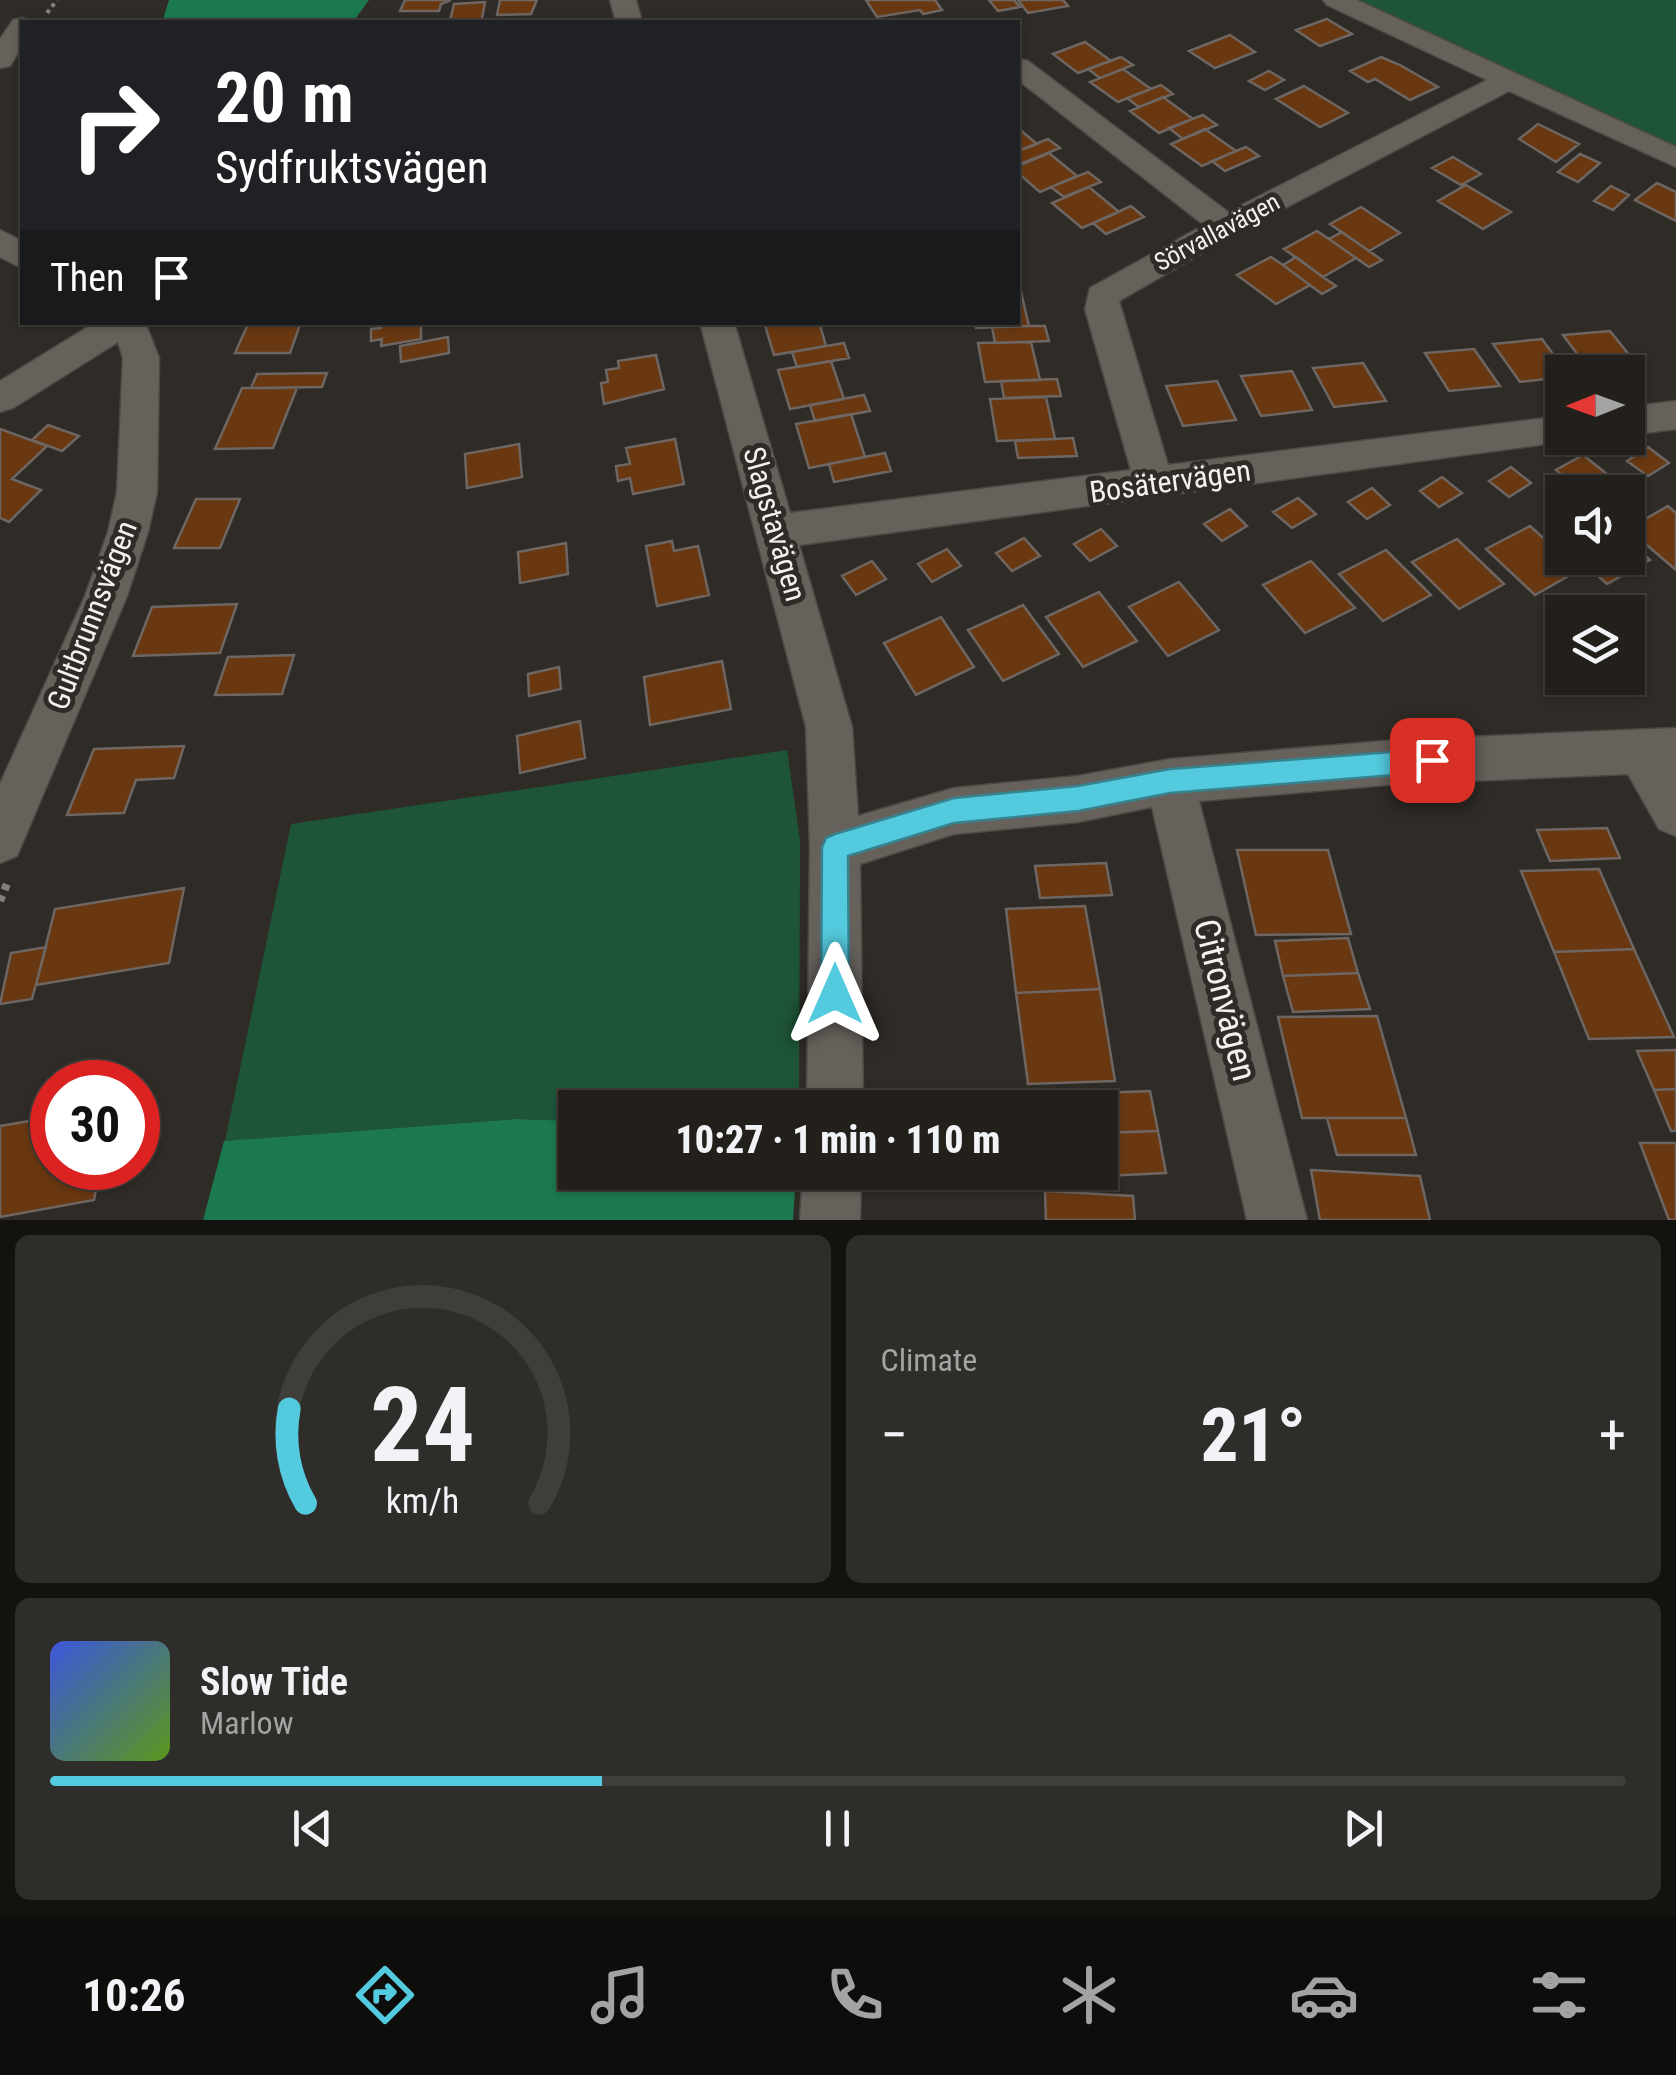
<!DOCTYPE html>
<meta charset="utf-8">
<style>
:root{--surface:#23201c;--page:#2f2d29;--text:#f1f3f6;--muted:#a3a3a3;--line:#403e3b;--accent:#54cade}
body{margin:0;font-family:"Roboto Condensed",sans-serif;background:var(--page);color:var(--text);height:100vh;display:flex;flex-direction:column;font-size:38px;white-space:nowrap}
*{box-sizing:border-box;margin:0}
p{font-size:32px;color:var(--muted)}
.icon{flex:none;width:55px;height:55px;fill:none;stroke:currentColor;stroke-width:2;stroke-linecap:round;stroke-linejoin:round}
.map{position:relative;height:1220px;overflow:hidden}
.sheet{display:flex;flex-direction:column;gap:15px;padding:15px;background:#13120f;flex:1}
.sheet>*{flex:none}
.banner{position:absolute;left:20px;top:20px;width:1000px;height:305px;border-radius:0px;box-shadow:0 2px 8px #0004,0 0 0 2px var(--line);background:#202124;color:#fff;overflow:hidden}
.needle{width:65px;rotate:269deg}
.controls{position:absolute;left:1545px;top:355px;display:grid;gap:20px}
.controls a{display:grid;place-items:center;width:100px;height:100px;border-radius:0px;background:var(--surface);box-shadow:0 2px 8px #0004,0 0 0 2px var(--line);font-size:50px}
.speed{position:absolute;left:30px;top:1060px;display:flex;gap:20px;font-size:50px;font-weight:700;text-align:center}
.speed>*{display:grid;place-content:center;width:130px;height:130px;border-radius:50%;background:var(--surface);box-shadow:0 2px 8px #0004,0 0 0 2px var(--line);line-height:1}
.speed .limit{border:15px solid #d22;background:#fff;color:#111}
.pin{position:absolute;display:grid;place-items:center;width:85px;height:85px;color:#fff;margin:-42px;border-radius:20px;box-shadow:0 5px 15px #0006}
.me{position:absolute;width:110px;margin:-55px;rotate:0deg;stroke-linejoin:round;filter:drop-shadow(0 0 8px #0008)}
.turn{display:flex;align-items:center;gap:35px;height:210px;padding:0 30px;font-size:45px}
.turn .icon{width:130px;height:130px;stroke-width:2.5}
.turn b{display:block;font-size:70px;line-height:85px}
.then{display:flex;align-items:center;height:95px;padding:0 30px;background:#0003;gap:20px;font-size:38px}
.big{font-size:75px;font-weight:800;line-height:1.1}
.sheet .card{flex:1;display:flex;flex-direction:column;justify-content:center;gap:15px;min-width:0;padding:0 35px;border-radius:15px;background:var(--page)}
.sheet .dial{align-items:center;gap:0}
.dial svg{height:260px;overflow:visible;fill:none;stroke:var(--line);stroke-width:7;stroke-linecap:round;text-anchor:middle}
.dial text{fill:var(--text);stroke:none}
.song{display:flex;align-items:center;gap:30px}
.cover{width:120px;height:120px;border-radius:15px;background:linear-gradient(135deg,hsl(230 70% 55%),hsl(90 70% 35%))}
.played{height:10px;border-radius:5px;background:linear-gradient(90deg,var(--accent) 35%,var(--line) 35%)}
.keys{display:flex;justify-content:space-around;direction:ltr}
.heat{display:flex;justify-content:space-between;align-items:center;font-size:55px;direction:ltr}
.sheet .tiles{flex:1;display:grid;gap:15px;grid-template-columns:1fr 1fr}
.card:last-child{grid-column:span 2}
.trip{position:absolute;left:558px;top:1090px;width:560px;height:100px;border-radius:0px;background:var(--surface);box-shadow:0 2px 8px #0004,0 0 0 2px var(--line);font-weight:800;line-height:100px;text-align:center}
.menu{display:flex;height:160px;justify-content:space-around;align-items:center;background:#0e0d0b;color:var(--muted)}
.menu .icon{width:70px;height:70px}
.menu .on{color:var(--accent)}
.menu b{font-size:45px;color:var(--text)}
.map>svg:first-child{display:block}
</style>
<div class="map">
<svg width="1676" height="1220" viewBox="0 0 1676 1220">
<rect width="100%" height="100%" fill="#2f2b26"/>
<path fill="#1e5539" d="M1356,0H1676V146Z
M787,750L800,840L799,1107L575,1108V1121L515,1119L225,1141L291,824Z"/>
<path fill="#1c784e" d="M169,0H369L353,22H162Z
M515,1119L575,1121V1172L796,1173L793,1220H203L224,1141Z"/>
<path fill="#693811" stroke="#6d6662" stroke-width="2.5" d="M405,0H451L441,4L439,11H400Z
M500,0H537L531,14L497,15Z
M866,0H935L942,10L923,14L920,10L877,17Z
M989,0H1014L1020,7L998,11Z
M1018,0H1063L1068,6L1028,13Z
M485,2L482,19L450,21L454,4Z
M1327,19L1352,34L1320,46L1296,30Z
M1230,35L1255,52L1215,68L1189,51Z
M1085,42L1111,61L1078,73L1053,54Z
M1121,57L1133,65L1100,78L1088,69Z
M1381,57L1400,65L1438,87L1410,100L1375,79L1368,82L1350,71Z
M1123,69L1151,89L1118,102L1090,82Z
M1269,71L1284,80L1265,90L1249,81Z
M1161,85L1173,94L1139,107L1127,98Z
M1304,86L1348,113L1320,127L1276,99Z
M1163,97L1193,119L1159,133L1130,111Z
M1203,115L1217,125L1183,139L1169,128Z
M1538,124L1579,144L1556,162L1519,139Z
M1018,128L1037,144L1018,151Z
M1205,129L1236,151L1202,166L1171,144Z
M1048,139L1060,148L1023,163L1018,159V151Z
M1246,147L1259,156L1225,171L1212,161Z
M1049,153L1077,176L1040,192L1018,173V166Z
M1580,154L1600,163L1578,182L1558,172Z
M1453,157L1481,174L1461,185L1432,168Z
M1088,172L1101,182L1064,197L1051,187Z
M1657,183L1676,192V221L1635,200Z
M1466,185L1511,212L1483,229L1438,201Z
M1611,186L1629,195L1613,210L1594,201Z
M1089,187L1119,212L1082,228L1052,203Z
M1131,206L1144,217L1106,234L1093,223Z
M1361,207L1400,233L1369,251L1330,224Z
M1317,231L1329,239L1356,258L1323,277L1284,249Z
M1342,232L1369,251L1382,260L1369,267L1329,239Z
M1271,257L1283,265L1310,285L1276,304L1237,275Z
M1296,257L1323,277L1336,286L1322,294L1283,265Z
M1018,292H1021L1029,326L976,328L975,322H1018Z
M249,322H301L290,353H235Z
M381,322H421V339L381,346L382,339L371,341V329L381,328Z
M764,322H819L826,346L774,355Z
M1029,326H1045L1049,341L995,343L992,327Z
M1610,331L1639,367L1591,372L1563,335Z
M448,337L449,353L401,362L400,346Z
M1542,339L1566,372L1562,377L1520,382L1493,344Z
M1031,342L1040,380L985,382L978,343Z
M844,343L849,358L797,367L792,352Z
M1474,349L1500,386L1449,391L1425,353Z
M656,355L664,389L604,404L601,383L608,382L606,370L619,368L618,361Z
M831,361L844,399L790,409L778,370Z
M1363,363L1386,401L1334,407L1313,368Z
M1292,371L1312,410L1261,416L1241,376Z
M327,373L322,387L251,388L257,374Z
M1057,379L1061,396L1004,398L1001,381Z
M1217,381L1236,420L1183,426L1166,386Z
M242,388H297L273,448L215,449Z
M864,395L870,411L815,421L810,405Z
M1046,397L1055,439L997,441L990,399Z
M851,414L865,457L809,468L796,424Z
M48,425L79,436L62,451L32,440Z
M0,429L47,446L12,479L41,490L9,522L0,518Z
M1073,438L1077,456L1018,458L1015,441Z
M675,439L684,484L633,494L630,478L618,481L616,466L630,464L626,448Z
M519,444L522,477L467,488L465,454Z
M1648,447L1669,463L1648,476L1627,461Z
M885,453L891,471L834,482L829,464Z
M1583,455L1617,482L1598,492H1583L1556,470Z
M1511,467L1531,483L1509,497L1489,481Z
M1442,477L1462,493L1439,507L1420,491Z
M1372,488L1390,505L1367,519L1348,502Z
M1298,498L1316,514L1292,528L1273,512Z
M196,499H240L220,548H174Z
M1668,506L1676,513V570L1628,529Z
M1230,509L1247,526L1222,541L1204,524Z
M1530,526L1579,570L1535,595L1486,549Z
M1101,529L1117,546L1090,561L1074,544Z
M1024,538L1040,556L1012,571L996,553Z
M1457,539L1504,584L1459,609L1412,562Z
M1628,540L1650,560L1607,584L1578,558H1628Z
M672,541L674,551L698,546L709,595L657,606L646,546Z
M566,543L568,574L520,583L518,552Z
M947,549L961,566L932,582L918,564Z
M1386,550L1431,595L1383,621L1339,574Z
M872,561L886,579L856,595L842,576Z
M1311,561L1355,608L1305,633L1263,585Z
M1179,582L1219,630L1168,656L1129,607Z
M1099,592L1137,641L1083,667L1046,617Z
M237,604L220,653L133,656L152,607Z
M1023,605L1059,654L1003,681L968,630Z
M941,617L974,667L916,695L884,643Z
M294,655L282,694L215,695L228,657Z
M722,661L731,709L650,725L644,677Z
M559,667L561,689L529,696L528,674Z
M580,721L585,758L520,773L517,736Z
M184,746L174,778L136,780L124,813L67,815L94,749Z
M1607,828L1620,858L1550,861L1537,830Z
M1237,850H1328L1351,934L1256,935Z
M1106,863L1112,895L1040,898L1035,866Z
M1599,869L1634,949L1554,952L1521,871Z
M184,888L169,963L36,985L55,909Z
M1085,906L1100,989L1016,993L1006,909Z
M1348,938L1358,973L1283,976L1275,941Z
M46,947L32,999L0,1004L11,953Z
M1634,949L1674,1037L1589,1039L1554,952Z
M1358,973L1370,1009L1293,1012L1283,976Z
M1100,989L1115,1081L1028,1084L1016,993Z
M1377,1016L1406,1118H1302L1278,1017Z
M1676,1050V1089L1654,1090L1637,1051Z
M1676,1089V1131H1671L1654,1090Z
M1150,1091L1158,1131L1100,1133V1108H1072L1071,1094Z
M52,1117V1168H100L94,1200L0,1217V1126Z
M1327,1118H1406L1416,1155H1337Z
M1158,1131L1166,1173L1082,1177V1172H1100V1133Z
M1640,1143H1676V1220H1669Z
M1311,1170L1420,1176L1430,1220H1320Z
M1045,1191L1133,1196L1135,1220H1046Z"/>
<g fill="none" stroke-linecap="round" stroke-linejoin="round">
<g stroke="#4c4945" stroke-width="3">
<path id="minor" d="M610,0H636L642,22H616Z
M1323,0H1357L1676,147V167L1509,91L1237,233L1119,301L1168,465L1562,416V438L1575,440L799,545L852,727L858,816L954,788L1078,776L1170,759L1397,740L1676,728V836L1659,829L1628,774L1397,784L1199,801L1307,1220H1247L1152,807L1078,822L954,834L860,864L863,1108H807L810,847L806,727L700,322H734L790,513L1131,470L1085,309L1090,288L1204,225L1018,80V59L1028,61L1228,212L1487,80L1327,5Z
M22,18L33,22H22V46L10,66L0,68V39L13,20Z
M0,230L22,241V268L0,257Z
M96,322H145L159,358L157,492L148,532L127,596L17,856L0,863V784L85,596L108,532L117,492L123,358L118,342L13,408L0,412V381Z
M1676,401V429L1628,435V407Z
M803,1172H861L860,1220H800Z"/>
</g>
<path stroke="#827e7a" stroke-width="4" stroke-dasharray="4 4" stroke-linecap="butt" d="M47,13L57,0"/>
<path stroke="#827e7a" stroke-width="8" stroke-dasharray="6 6" stroke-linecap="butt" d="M0,901L9,879"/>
<use href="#minor" fill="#66615b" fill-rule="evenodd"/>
</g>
<path fill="#54cade" stroke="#378390" stroke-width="2.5" d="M1432,749L1441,752L1444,760L1441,769L1432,772L1170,793L1078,811L954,823L848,856L849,994L845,1005L835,1009L825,1005L821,994L822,847L826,838L835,834L954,798L1078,786L1170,769Z"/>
<g text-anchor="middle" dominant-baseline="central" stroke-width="10" stroke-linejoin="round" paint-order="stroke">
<g font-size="25" fill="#f4f1ee" stroke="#2f2b26">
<text transform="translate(1217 232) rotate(-28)">Sörvallavägen</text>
</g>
<g font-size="30" fill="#f4f1ee" stroke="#2f2b26">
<text transform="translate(1170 481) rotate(-8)">Bosätervägen</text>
<text transform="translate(775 524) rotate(74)">Slagstavägen</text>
<text transform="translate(92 615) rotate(-69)">Gultbrunnsvägen</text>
</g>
<g font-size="35" fill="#f4f1ee" stroke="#2f2b26">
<text transform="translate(1225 1000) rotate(76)">Citronvägen</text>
</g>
</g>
</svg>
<div class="controls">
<a><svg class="needle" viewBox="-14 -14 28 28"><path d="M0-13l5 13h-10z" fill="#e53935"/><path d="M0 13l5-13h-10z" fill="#a3a3a3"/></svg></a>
<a><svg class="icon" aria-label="sound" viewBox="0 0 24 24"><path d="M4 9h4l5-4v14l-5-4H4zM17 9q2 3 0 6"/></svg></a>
<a><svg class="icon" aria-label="layers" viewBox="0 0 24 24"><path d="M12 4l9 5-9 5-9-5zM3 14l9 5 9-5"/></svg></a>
</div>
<div class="speed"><div class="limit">30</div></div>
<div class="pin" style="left:1432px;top:760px;background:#d93025"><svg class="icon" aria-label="arrive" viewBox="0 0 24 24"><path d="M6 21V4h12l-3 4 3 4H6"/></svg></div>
<svg class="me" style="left:835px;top:994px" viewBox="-20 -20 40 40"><path d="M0-17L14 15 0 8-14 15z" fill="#54cade" stroke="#fff" stroke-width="4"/></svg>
<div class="trip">10:27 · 1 min · 110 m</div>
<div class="banner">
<div class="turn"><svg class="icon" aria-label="right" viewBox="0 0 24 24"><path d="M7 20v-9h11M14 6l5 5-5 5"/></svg><div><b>20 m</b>Sydfruktsvägen</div></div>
<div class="then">Then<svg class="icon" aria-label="arrive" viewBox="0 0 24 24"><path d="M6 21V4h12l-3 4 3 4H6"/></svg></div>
</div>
</div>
<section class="sheet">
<div class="tiles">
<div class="card dial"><svg viewBox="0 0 100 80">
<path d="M14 69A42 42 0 1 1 86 69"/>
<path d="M14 69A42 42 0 0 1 9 40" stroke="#54cade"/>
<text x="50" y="56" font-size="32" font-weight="700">24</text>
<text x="50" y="72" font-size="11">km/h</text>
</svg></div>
<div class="card"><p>Climate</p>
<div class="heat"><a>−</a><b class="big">21°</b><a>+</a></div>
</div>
<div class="card">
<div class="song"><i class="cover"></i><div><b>Slow Tide</b><p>Marlow</p></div></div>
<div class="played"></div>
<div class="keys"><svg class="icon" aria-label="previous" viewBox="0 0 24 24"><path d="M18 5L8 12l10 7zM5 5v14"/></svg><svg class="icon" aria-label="pause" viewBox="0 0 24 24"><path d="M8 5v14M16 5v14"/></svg><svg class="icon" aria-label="next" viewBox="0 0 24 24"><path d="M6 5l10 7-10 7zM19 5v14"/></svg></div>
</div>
</div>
</section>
<nav class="menu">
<b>10:26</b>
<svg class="icon on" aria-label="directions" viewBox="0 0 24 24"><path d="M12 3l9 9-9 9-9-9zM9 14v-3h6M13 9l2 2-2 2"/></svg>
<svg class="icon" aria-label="music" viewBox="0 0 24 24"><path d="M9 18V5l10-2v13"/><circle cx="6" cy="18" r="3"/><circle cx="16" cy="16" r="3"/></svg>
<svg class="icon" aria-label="phone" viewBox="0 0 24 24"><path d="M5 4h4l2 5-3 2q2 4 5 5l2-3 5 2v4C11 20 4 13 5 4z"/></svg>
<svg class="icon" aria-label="climate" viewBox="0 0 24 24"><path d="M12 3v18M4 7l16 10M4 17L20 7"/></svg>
<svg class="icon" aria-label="car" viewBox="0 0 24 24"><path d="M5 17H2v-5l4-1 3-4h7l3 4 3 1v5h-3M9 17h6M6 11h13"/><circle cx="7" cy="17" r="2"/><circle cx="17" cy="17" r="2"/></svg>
<svg class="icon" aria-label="filters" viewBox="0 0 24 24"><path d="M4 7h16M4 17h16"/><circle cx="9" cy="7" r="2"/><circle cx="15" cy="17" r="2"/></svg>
</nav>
